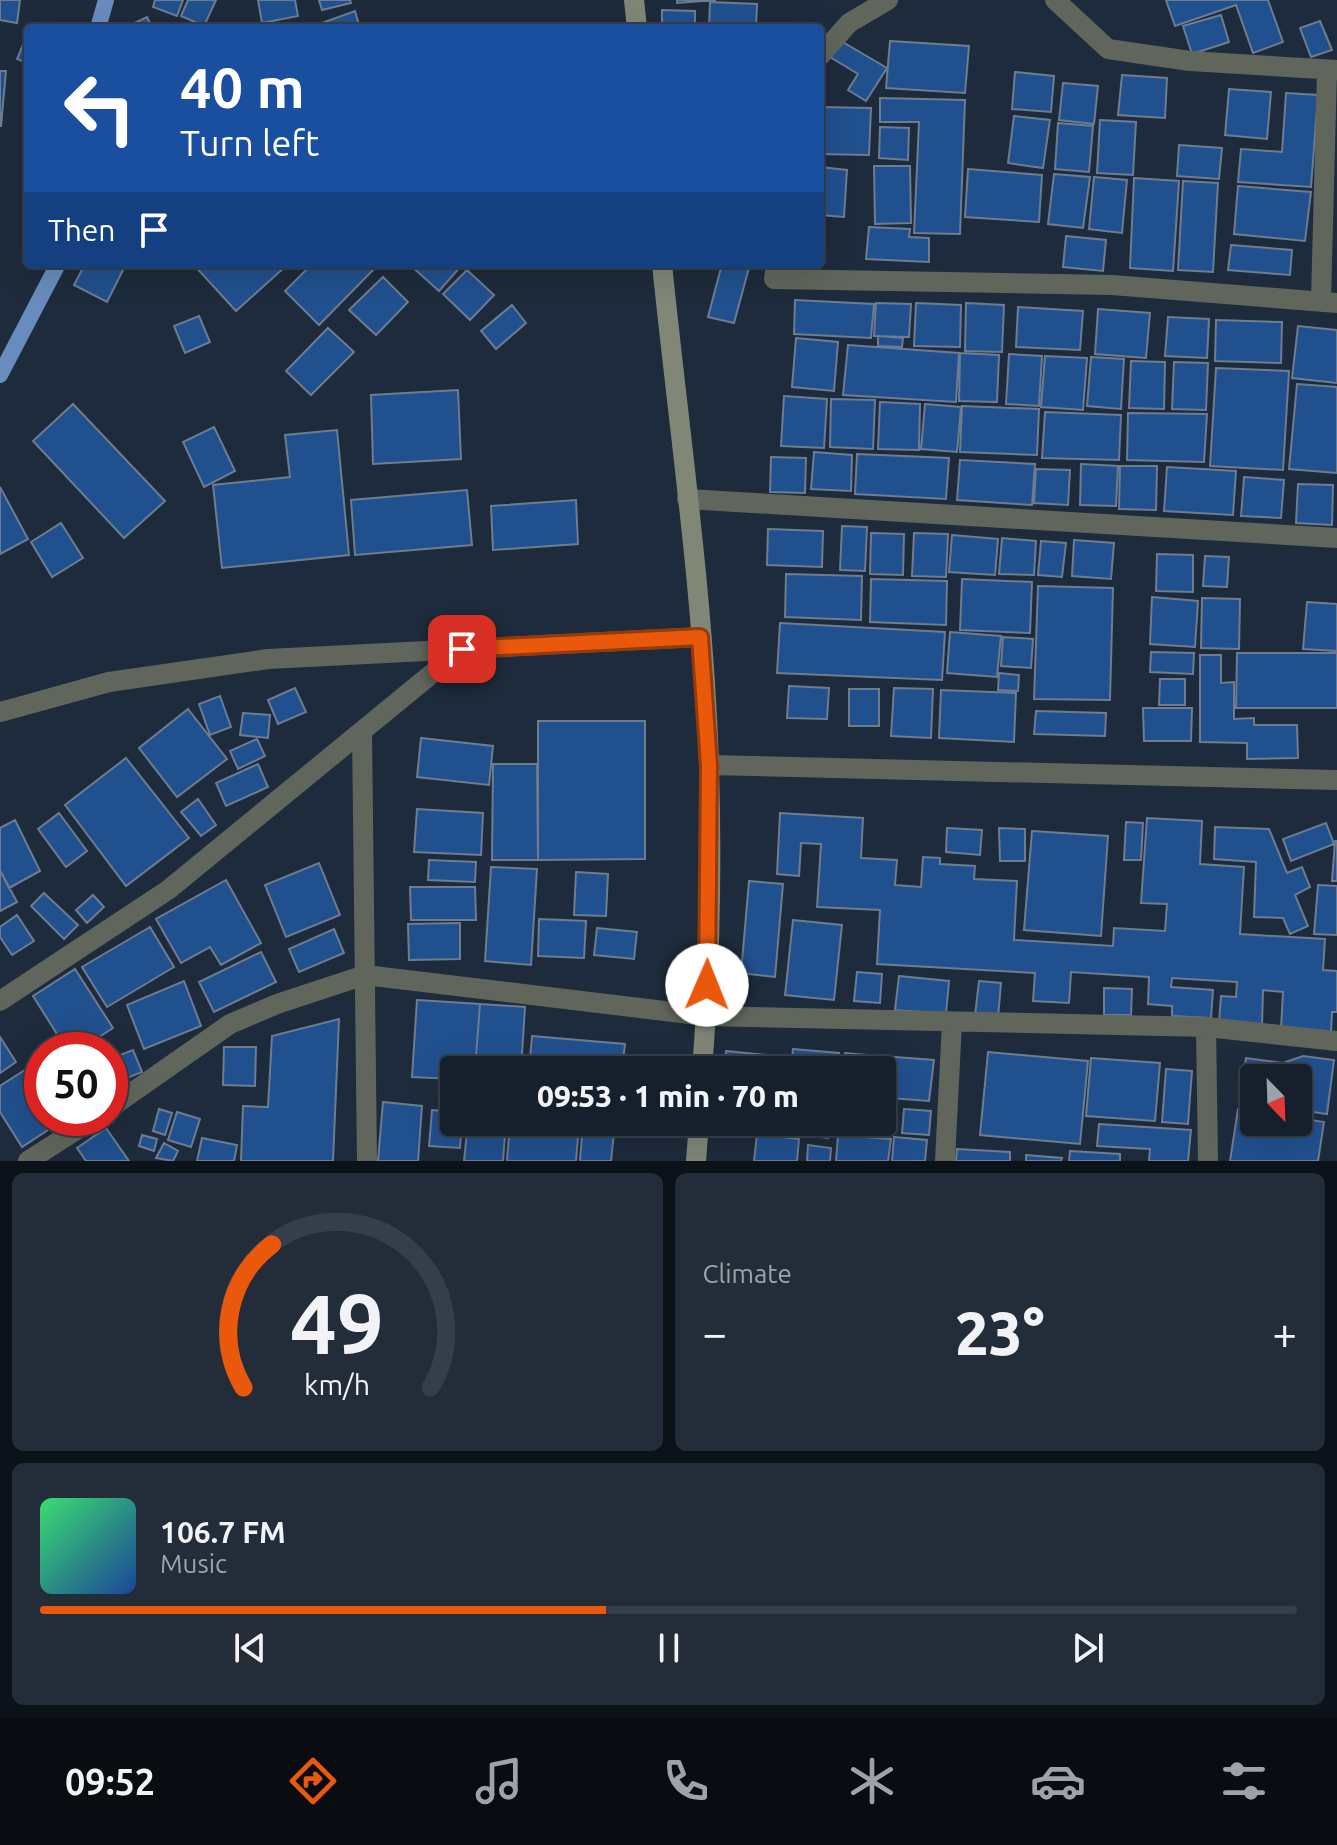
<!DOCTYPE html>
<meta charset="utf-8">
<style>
:root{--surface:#16202d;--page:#232d39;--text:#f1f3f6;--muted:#9ea3aa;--line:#353e49;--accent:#ea580c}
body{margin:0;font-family:Ubuntu,sans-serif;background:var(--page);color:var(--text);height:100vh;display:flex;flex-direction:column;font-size:30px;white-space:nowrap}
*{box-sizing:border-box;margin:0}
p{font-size:26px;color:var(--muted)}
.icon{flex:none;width:44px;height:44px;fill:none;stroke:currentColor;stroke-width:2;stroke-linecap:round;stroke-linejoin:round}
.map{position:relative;height:1161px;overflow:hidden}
.panel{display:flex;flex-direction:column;gap:12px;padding:12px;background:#0c1219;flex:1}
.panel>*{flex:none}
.top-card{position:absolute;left:24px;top:24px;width:800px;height:244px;border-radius:8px;box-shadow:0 8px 32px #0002,0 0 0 2px var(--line);background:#1a4fa0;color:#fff;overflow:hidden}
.needle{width:52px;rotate:157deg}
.tools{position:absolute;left:1240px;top:1064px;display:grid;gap:16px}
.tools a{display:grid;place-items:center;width:72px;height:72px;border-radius:8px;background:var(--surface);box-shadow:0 8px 32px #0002,0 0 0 2px var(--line);font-size:40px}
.speed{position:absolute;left:24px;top:1032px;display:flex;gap:16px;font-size:40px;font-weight:700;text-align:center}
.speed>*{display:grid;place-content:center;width:104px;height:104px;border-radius:50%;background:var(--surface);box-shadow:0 8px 32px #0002,0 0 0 2px var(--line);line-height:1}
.speed .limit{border:12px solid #d22;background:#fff;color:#111}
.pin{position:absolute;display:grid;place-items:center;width:68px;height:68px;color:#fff;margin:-34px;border-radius:16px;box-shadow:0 4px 12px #0006}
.me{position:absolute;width:88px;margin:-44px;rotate:1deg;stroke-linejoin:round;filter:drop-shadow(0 0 6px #0008)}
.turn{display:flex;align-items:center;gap:28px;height:168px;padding:0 24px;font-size:36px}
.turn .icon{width:104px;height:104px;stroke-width:2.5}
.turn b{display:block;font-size:56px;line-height:68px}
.then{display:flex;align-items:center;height:76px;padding:0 24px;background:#0003;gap:16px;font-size:30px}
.big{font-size:60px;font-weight:800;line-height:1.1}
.panel .card{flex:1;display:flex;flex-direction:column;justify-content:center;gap:12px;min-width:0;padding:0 28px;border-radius:12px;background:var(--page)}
.panel .dial{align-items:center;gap:0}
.dial svg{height:208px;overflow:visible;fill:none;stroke:var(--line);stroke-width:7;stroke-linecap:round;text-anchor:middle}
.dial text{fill:var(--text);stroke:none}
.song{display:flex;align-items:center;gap:24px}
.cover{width:96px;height:96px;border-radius:12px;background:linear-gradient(135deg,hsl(140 70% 55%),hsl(220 70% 35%))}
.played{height:8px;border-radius:4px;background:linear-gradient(90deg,var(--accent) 45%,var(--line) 45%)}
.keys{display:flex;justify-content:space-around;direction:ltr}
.heat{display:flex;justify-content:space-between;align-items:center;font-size:44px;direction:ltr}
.panel .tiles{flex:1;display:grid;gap:12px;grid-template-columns:1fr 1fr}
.card:last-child{grid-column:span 2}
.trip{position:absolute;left:440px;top:1056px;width:456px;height:80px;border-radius:8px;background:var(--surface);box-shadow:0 8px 32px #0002,0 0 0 2px var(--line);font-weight:800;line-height:80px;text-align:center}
.menu{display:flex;height:128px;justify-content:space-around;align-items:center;background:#090d12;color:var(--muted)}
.menu .icon{width:56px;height:56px}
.menu .active{color:var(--accent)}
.menu b{font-size:36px;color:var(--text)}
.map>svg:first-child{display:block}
</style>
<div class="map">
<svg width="1337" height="1161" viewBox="0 0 1337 1161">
<rect width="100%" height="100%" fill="#1e2b3c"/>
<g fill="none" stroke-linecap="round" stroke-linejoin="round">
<path stroke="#688cbd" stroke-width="16" d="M98,28L106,0
M0,375L58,264"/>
</g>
<path fill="#21508e" stroke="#6d7c91" stroke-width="2" d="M0,0H20L17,23L0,20Z
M155,0H183L177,16L153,7Z
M188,0H216L204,26L181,16Z
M258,0H295L298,16L262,23Z
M319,0H350L351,3L322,10Z
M677,0H716L677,3Z
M1166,0H1268L1283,42L1253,53L1236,5L1175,26Z
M710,2L757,4L756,28H709Z
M662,10L695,11V28H662Z
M355,11L360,28H308Z
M1221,15L1229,42L1192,54L1183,26Z
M147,17L152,28H124Z
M1320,21L1332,50L1311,57L1300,28Z
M28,33V63L17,59Z
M841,41L887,68L866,101L848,90L858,74L830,57Z
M890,41L969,46L965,93L886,88Z
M0,71H6L1,126H0Z
M1015,72L1054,76L1051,112L1012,109Z
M1122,75L1167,78L1165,118L1118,115Z
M1063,83L1098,86L1094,124L1059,120Z
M1229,89L1271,92L1267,139L1225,135Z
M1286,93L1318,95L1311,187L1238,182L1241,149L1282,152Z
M880,98L965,100L960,234L914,233L919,122H880Z
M820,107L871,108L869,155L820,154Z
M1014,116L1050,120L1043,168L1008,163Z
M1100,120L1136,122L1133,175L1097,173Z
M1058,123L1093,126L1089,172L1055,169Z
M880,127L909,128L908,160L879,158Z
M1179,145L1222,148L1219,179L1177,176Z
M874,166H910L911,223L875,224Z
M820,167L847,170L844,217L820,215Z
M968,169L1042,175L1039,222L965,217Z
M1054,174L1090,177L1083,228L1048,224Z
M1094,177L1127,180L1122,233L1089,229Z
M1134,178L1179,181L1173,271L1130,268Z
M1183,181L1218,183L1213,272L1178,270Z
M1238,186L1311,192L1305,241L1234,234Z
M869,227L910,229L909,237L929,238V262L866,259Z
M1066,236L1106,240L1103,271L1063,267Z
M1231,245L1292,250L1290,275L1228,270Z
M85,264H126L107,302L74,285Z
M193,264H284L286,266L236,311Z
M312,264H366L373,270L319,325L285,291Z
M409,264H461L462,265L439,291Z
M722,264H750L734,323L708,317Z
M467,270L494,295L470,320L443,294Z
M383,277L408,302L376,335L349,310Z
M795,300L874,304L871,338L794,334Z
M876,303L911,304L909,337L874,336Z
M916,303L961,305L960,347L914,346Z
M966,303L1004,305L1002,352L965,351Z
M512,305L526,323L496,349L481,331Z
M1018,307L1083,311L1080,350L1016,347Z
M1098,309L1150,313L1146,358L1095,354Z
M199,316L210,342L185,353L174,326Z
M1168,317L1209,319L1207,358L1165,356Z
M1216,320L1282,322L1281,363L1215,361Z
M1298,326L1337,330V383L1292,378Z
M328,328L354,352L311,395L286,371Z
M878,336L903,338L902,347L878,346Z
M796,338L838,342L834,391L792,387Z
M848,345L959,353L956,402L843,395Z
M960,353L999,355L997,402L959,401Z
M1009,354L1042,356L1039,406L1006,404Z
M1045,356L1087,358L1083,410L1041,407Z
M1091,357L1124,359L1121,409L1087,406Z
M1131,361L1165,362L1164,409L1129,408Z
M1174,362L1208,363L1206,410L1172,409Z
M1216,368L1289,371L1283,470L1210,466Z
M1297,384L1337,387V473L1289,469Z
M458,390L461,459L373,464L371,395Z
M784,396L827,399L824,448L781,446Z
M831,399L875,400L873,449L830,447Z
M880,402L920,404L919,450L878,449Z
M73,404L165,501L124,538L33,441Z
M925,404L961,407L957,452L921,449Z
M962,406L1039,409L1037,455L960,452Z
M1045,412L1121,415L1119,460L1042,458Z
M1128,413L1207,414L1204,462L1127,460Z
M214,427L235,471L204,487L183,442Z
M337,430L349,555L222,568L213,485L290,477L285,435Z
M814,452L852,455L851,491L811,489Z
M857,454L949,458L946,499L855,494Z
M771,457L806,458L805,493L770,492Z
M960,460L1035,464L1032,505L957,500Z
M1081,464L1118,466L1116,506L1080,505Z
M1120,466H1157L1156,510L1119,509Z
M1167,467L1236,471L1233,515L1164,511Z
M1036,469L1070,470L1068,505L1034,503Z
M1244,477L1284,480L1281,518L1241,516Z
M1298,484L1333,485L1332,525L1296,523Z
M0,487L28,539L0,554Z
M467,490L472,545L355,555L351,500Z
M576,500L578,544L493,550L491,506Z
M61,523L83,558L52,577L31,542Z
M842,526L867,527L865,571L840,570Z
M768,529L823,531L822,567L767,565Z
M871,533L904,534L903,575L870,574Z
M914,533L948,534L946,577L912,576Z
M952,535L998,539L995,575L949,572Z
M1002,538L1036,541L1034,575L999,574Z
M1074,540L1114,543L1111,579L1072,576Z
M1041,541L1066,543L1062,577L1038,575Z
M1157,554L1193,555V592L1156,591Z
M1205,556L1229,557L1227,587L1203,586Z
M786,574L862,576L861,620L785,617Z
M871,579L947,581L946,625L870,622Z
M962,579L1032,582L1030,633L960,630Z
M1038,586L1113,588L1110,700L1034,699Z
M1152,597L1198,601L1195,647L1150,644Z
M1202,598L1240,599L1239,649L1201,648Z
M1307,602L1337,604V651L1303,649Z
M780,623L945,632L942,680L777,673Z
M950,632L1001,636L997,677L947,673Z
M1003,637L1033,639L1031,668L1001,666Z
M1151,652L1194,653L1193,674L1150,672Z
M1237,653H1337V708H1236Z
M1200,655H1221V683L1234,682V719L1254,718V725H1297L1298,758L1247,759V743L1200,742Z
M999,673L1019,675L1018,691L998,690Z
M1160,679H1185V705H1159Z
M789,686L829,688L827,719L787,718Z
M295,688L306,712L278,724L268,700Z
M894,688L933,689L931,738L891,736Z
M849,689H879V726H849Z
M941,690L1016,693L1014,742L939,738Z
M220,696L231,727L210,735L199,704Z
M1143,708H1192L1191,741H1144Z
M188,709L227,759L177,797L139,748Z
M1036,711L1106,713L1105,736L1034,734Z
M243,713L270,715L268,738L240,735Z
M538,721H645V859L538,860Z
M421,738L493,746L489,785L417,777Z
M257,739L265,756L238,769L230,751Z
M126,758L189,838L126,886L65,805Z
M258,764L268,787L226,806L216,783Z
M493,764H537L538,860H492Z
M198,799L216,825L201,836L181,812Z
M417,809L483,813L481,855L414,852Z
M59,813L87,851L66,867L38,829Z
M780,813L863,818L861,858L897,860L895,885L921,887L923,857L940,858V864L975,866L974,879L1017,881L1014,940L1113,946L1114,928L1165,931L1167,904L1141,903L1147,818L1202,821L1200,864L1244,867L1240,934L1325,939L1323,970L1337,971V1012H1332L1331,1032L1281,1029L1283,992L1263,990L1262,1026L1219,1023L1221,996L1236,997L1237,982L1172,978L1171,987L1213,990L1211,1018L1172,1016V1006L1148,1004L1149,977L1071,972L1069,1003L1033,1001L1035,973L877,964L880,910L817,907L821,844L801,843L799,876L777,874Z
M15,820L40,871L9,888L0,870V828Z
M1126,822L1143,823L1141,860H1124Z
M1326,823L1334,844L1291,861L1283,839Z
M1215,827L1269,829L1287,873L1302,867L1310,887L1295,895L1308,926L1290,934L1283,918L1254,917L1256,862L1214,859Z
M947,828L982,830L980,855L946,852Z
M999,828L1025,829V861H1000Z
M1032,831L1108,836L1101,936L1024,930Z
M1335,841H1337V881H1332Z
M429,860L476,862L475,882L428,880Z
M319,863L340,915L286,937L265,885Z
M491,867L537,869L531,965L485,961Z
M0,870L17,902L0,911Z
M576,872L608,874L606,916L574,915Z
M226,880L261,943L221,965L210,947L181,963L156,919Z
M749,881L783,884L775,977L741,973Z
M1318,885L1337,886V935L1314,934Z
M410,887H475L476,920H411Z
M44,893L78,925L64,939L31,906Z
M93,895L104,907L87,923L76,910Z
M17,915L34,941L12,955L0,937V927Z
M539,919L586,921L584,958L538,956Z
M793,920L842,925L834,1000L785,995Z
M460,923V959L409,960L408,924Z
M150,927L174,967L107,1007L82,967Z
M597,928L637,932L634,959L594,955Z
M334,929L344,953L299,972L289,949Z
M261,952L276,982L214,1012L199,982Z
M75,969L113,1028L79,1050H67L33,996Z
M857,972L882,974L880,1003L854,1001Z
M899,976L949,981L946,1014L895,1010Z
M184,981L201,1026L144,1049L127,1005Z
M979,981L1001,983L998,1017L975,1015Z
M1104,988L1132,989L1131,1015H1104Z
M417,1000L480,1004L475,1070H454V1079L412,1077Z
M480,1004L525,1007L521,1070H475Z
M339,1019L333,1161H241L243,1106L268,1107L272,1036Z
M532,1036L625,1044L622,1070H529Z
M0,1037L16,1062L0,1073Z
M224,1047H256L255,1086L223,1085Z
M793,1049L839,1053L838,1070H791Z
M133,1050L142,1072L117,1082L110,1059Z
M726,1051L767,1055L766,1070H724Z
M988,1052L1088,1061L1080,1144L980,1135Z
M845,1053L889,1057L885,1097L882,1096V1070H844Z
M1303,1056L1334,1060L1327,1114L1298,1110V1078H1254V1104L1239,1101L1246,1058L1283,1063Z
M895,1057L934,1060L929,1101L890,1098Z
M1091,1058L1160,1063L1155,1121L1086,1116Z
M31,1066L42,1082V1118H66L22,1147L0,1112V1086Z
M1166,1069L1192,1071L1188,1124L1162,1122Z
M882,1101L894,1102L891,1132L839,1126V1122H882Z
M383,1102L422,1106L418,1161H378Z
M159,1109L172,1113L165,1135L153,1131Z
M904,1109L931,1111L929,1135L902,1133Z
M1238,1109L1254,1111V1122H1298V1118L1324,1122L1318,1161H1230Z
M432,1110L454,1112V1122H462L460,1148L429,1146Z
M177,1112L200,1119L191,1147L168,1140Z
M468,1122H506L503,1161H464Z
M510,1122L579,1124L576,1161H507Z
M583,1122L615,1123L611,1161H580Z
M729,1122H769L768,1132L728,1128Z
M786,1122H829L828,1138L785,1133Z
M1099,1124L1191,1130L1188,1161H1149L1150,1149L1097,1146Z
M106,1128L129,1161H86L77,1148Z
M757,1134L799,1139L797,1161H754Z
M142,1135L157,1139L154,1151L139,1146Z
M838,1135L891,1139L888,1161H836Z
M894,1137L927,1140L925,1161H892Z
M202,1138L237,1145L234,1161H197Z
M164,1143L178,1151L173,1161L156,1158Z
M808,1145L831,1148L830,1161H807Z
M957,1149L1010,1152V1161H956Z
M1070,1151L1120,1154V1161H1069Z
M1026,1155L1062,1158L1061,1161H1026Z"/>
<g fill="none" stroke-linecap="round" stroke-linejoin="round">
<path stroke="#61665c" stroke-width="20" d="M1055,0L1108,49L1190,61L1337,70
M820,56L849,23L888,0
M776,264L774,279L1112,285L1337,303
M1321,300L1327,71
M687,499L1337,538
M362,731L367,1161
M709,765L1337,780
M0,1001L168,890L462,649
M1206,1027L1208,1161
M110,1108L230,1024L277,1004L365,975L706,1016L1206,1027L1337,1041
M28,1161L95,1118
M945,1161L952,1022"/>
<path stroke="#61665c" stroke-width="20" d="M0,712L109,682L268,659L700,637"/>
<path stroke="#808777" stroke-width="20" d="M634,0L637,28
M662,264C679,431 704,599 709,766C712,867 710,969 702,1070
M696,1161L699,1122"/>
</g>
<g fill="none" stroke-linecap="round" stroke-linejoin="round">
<g stroke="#983908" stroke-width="20">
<path id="route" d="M462,649L700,637L709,765L707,985"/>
</g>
<use href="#route" stroke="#ea580c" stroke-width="14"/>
</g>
</svg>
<div class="tools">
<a><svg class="needle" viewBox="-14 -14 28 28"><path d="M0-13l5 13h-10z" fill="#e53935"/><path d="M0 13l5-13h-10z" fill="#9ea3aa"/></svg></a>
</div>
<div class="speed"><div class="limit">50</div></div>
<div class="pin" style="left:462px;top:649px;background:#d93025"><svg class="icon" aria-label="arrive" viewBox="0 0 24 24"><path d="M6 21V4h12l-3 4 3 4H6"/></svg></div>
<svg class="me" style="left:707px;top:985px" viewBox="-20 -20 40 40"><circle r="19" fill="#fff"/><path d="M0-13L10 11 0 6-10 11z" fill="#ea580c"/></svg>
<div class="trip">09:53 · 1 min · 70 m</div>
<div class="top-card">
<div class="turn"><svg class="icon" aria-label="left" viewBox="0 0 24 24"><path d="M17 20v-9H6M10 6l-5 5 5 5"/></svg><div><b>40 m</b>Turn left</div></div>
<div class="then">Then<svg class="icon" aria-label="arrive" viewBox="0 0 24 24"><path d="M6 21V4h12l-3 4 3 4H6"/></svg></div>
</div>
</div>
<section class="panel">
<div class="tiles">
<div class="card dial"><svg viewBox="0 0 100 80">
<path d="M14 69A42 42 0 1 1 86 69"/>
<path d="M14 69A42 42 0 0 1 25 14" stroke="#ea580c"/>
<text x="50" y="56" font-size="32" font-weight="700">49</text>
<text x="50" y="72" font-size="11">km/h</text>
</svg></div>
<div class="card"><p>Climate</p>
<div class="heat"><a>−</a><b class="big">23°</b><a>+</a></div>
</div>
<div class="card">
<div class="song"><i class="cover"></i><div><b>106.7 FM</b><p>Music</p></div></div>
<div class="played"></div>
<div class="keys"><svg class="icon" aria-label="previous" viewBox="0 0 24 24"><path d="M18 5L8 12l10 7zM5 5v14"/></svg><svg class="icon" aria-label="pause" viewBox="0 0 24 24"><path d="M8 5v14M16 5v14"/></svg><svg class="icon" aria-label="next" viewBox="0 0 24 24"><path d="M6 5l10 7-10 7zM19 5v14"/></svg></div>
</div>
</div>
</section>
<nav class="menu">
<b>09:52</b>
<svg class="icon active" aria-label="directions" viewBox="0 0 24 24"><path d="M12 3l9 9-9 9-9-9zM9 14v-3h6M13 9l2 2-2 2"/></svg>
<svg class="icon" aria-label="music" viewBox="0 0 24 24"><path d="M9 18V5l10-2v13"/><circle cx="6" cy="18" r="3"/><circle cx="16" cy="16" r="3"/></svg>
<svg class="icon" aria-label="phone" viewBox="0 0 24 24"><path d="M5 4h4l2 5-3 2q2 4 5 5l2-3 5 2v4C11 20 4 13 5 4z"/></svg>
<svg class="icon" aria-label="climate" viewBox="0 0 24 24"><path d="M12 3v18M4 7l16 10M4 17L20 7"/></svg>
<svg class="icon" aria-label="car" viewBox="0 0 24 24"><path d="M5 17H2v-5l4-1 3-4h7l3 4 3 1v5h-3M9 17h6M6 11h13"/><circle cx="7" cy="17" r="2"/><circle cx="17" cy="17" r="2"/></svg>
<svg class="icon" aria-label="filters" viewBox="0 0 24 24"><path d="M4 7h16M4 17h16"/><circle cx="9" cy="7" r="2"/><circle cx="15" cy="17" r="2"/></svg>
</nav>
